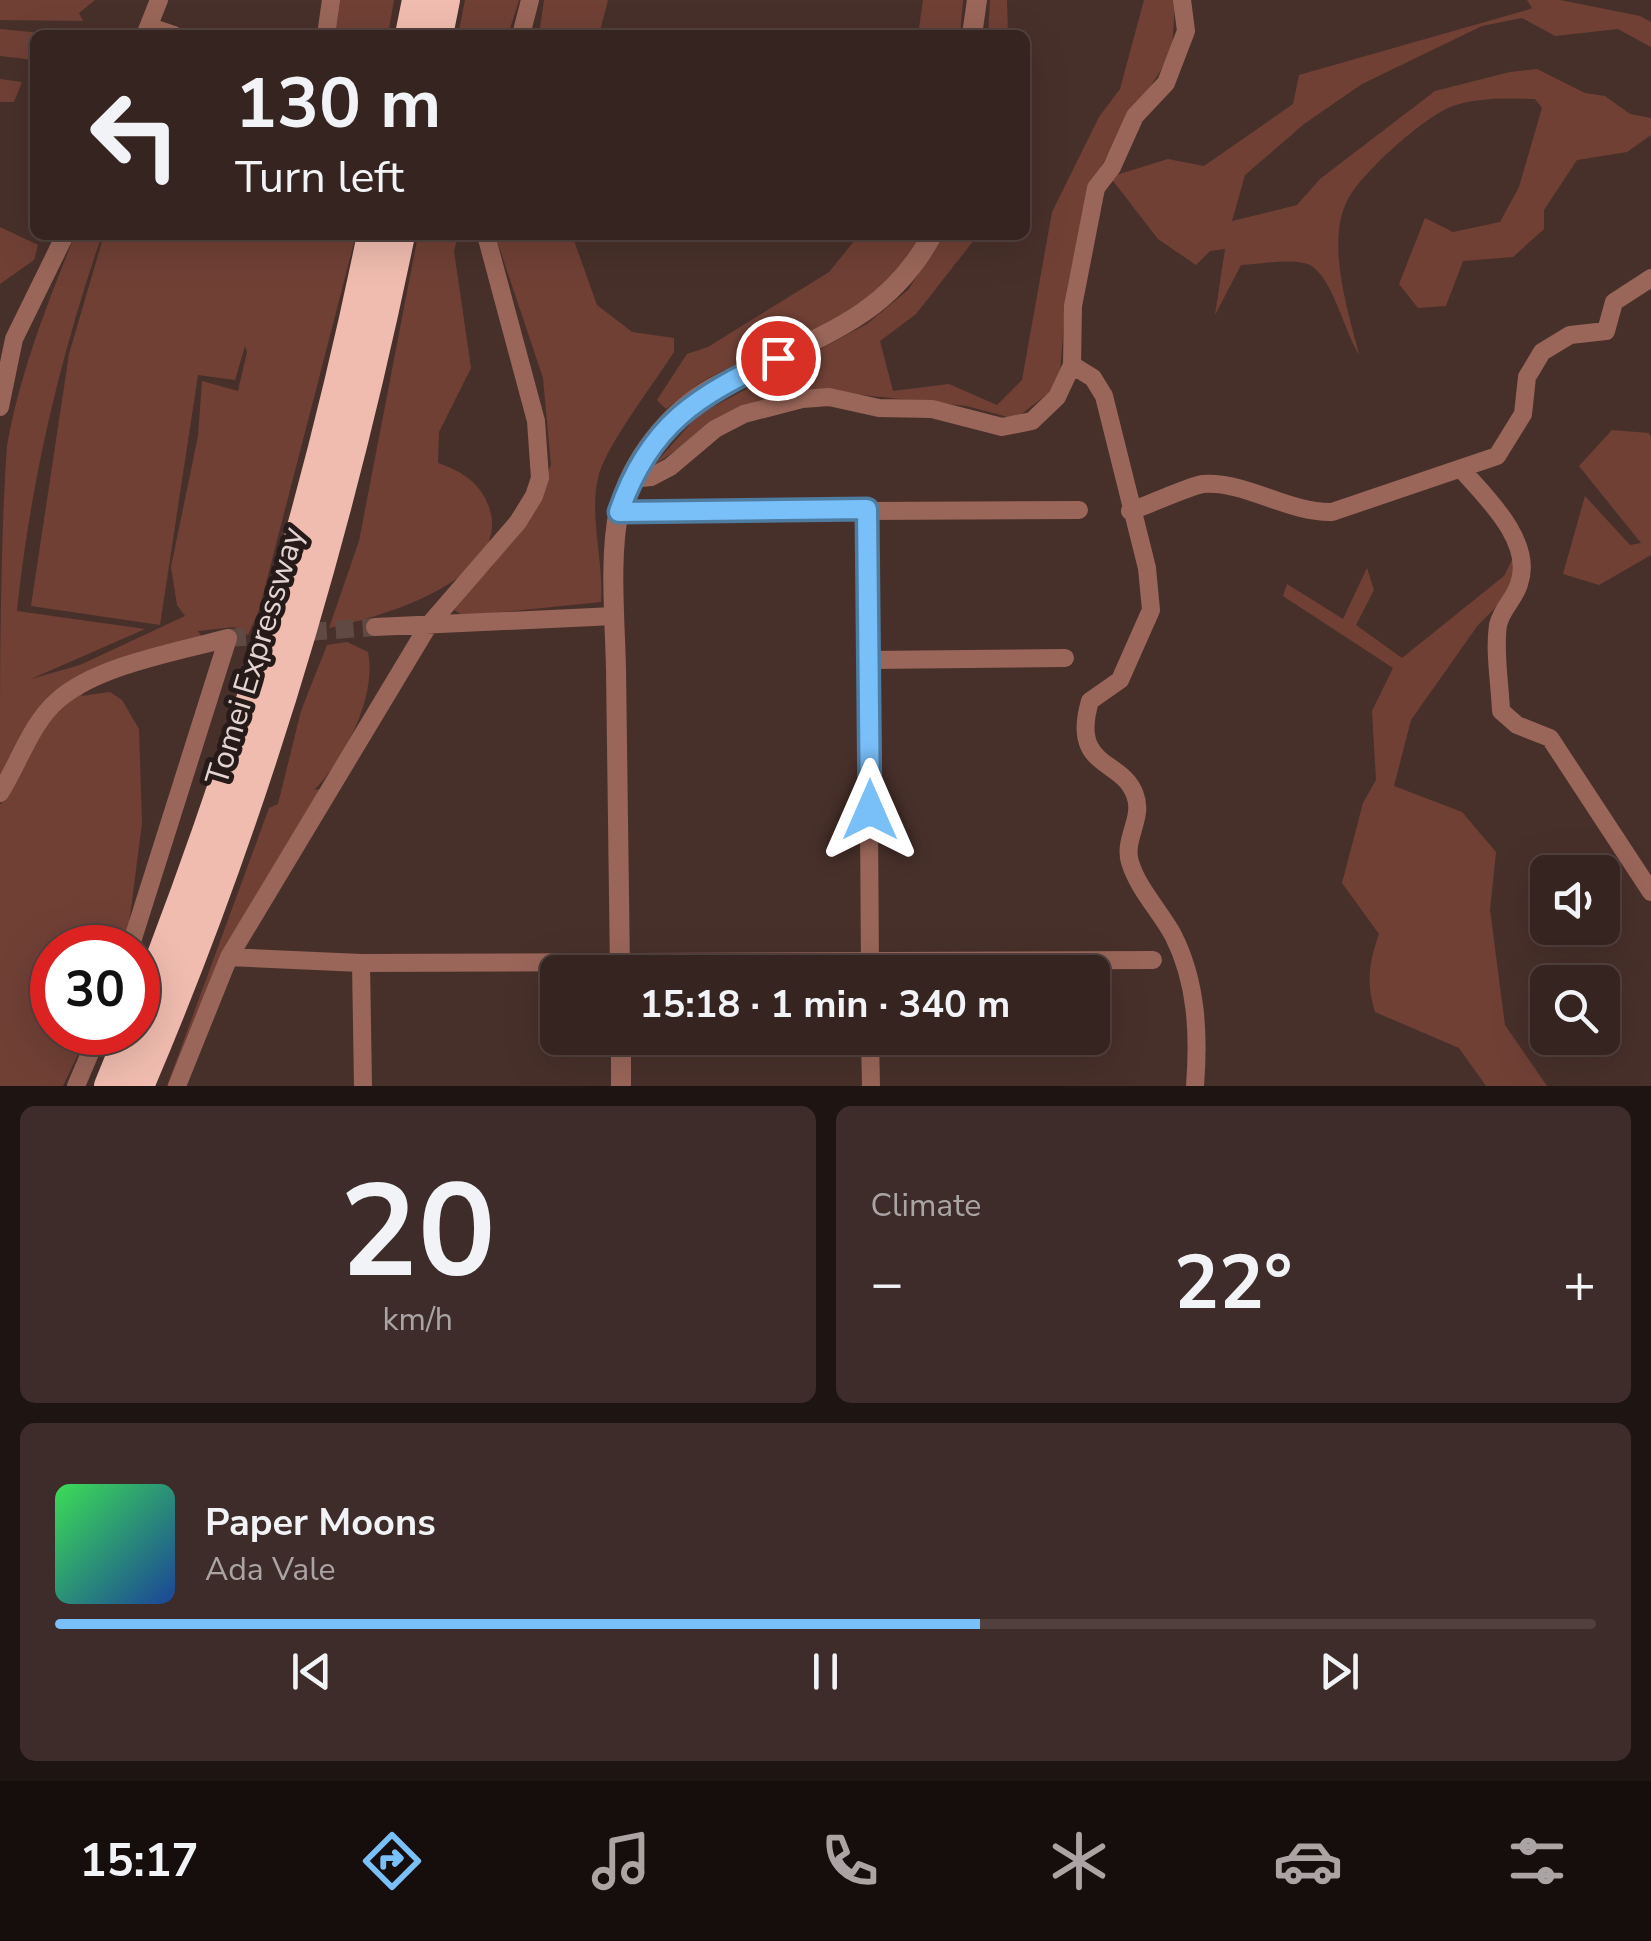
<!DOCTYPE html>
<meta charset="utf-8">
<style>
:root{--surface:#362420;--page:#3d2c29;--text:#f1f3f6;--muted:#aaa4a5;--line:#50413e;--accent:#79bff8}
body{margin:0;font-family:"Nunito Sans",sans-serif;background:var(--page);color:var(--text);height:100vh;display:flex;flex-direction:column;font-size:38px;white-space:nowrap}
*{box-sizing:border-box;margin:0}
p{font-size:32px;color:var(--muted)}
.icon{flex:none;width:55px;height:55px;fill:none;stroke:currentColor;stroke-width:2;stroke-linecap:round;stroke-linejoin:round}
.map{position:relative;height:1086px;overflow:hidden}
.drawer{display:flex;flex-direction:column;gap:20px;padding:20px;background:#1e1412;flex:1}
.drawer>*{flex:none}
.top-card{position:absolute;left:30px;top:30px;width:1000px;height:210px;border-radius:15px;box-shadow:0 10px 40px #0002,0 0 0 2px var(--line);background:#362420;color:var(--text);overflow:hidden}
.fabs{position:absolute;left:1530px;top:855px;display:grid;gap:20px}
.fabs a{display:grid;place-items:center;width:90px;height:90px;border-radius:15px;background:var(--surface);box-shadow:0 10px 40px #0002,0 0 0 2px var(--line);font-size:50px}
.speed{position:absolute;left:30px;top:925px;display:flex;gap:20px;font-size:50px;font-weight:700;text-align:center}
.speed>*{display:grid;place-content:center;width:130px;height:130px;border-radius:50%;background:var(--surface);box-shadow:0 10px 40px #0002,0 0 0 2px var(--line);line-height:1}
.speed .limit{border:15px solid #d22;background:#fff;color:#111}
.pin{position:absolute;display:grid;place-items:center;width:85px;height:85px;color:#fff;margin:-42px;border:5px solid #fff;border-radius:50%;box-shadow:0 2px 10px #0007}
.me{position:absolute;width:110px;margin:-55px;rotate:0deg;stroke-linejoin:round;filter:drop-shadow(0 0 8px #0008)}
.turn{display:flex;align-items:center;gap:35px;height:210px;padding:0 40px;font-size:45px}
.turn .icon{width:130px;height:130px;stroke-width:2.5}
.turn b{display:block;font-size:70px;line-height:85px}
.big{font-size:75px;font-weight:700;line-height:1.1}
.drawer .card{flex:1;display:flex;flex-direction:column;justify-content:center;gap:15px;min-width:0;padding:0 35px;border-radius:15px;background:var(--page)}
.drawer .dial{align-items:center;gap:0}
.dial b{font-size:130px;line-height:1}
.song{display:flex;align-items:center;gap:30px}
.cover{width:120px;height:120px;border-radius:15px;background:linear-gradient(135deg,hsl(130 70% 55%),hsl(220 70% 35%))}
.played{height:10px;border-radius:5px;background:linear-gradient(90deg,var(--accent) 60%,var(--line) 60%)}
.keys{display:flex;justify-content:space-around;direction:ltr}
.heat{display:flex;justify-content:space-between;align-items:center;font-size:55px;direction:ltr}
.drawer .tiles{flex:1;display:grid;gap:20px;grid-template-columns:1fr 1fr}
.card:last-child{grid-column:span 2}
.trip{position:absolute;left:540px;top:955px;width:570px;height:100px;border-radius:15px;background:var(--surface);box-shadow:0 10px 40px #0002,0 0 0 2px var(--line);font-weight:700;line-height:100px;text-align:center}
.tabs{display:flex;height:160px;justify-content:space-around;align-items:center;background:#160e0d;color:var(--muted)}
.tabs .icon{width:70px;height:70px}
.tabs .selected{color:var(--accent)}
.tabs b{font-size:45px;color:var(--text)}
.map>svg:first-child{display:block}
</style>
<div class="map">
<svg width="1651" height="1086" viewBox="0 0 1651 1086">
<rect width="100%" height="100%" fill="#48302a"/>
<path fill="#704035" d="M0,0H95L79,13L83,21L0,20Z
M335,0H394L388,35H332Z
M465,0H519L508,35H458Z
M544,0H608L599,35H539Z
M923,0H963L960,35H918Z
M990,0H1007L1008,35H988Z
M1144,0H1175L1172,52L1088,187L1066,295L1059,385L1015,419L967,406L796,388L718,421L653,466L698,415L867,324L908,290L943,235H978L916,314L880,341L893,391L949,384L997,405L1022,380L1052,212L1099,117L1120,89Z
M1527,0H1560L1640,16L1651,22V47L1618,29L1555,36L1522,18L1482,26L1362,84L1304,124L1245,175L1232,221L1297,205L1320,179L1435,91L1510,72L1537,69L1585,93L1605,96L1630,114L1651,118V135L1627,152L1577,160L1544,210V229L1513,257L1463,261L1446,306L1418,308L1399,284L1425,218L1453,232L1500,222L1519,187L1542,108L1535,99C1507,98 1476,97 1450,107C1422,119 1361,173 1347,201C1326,243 1348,311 1359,354C1343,330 1331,268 1304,263C1285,259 1260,264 1241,265L1215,315L1225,249L1210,251L1196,265L1158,239L1110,177L1168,159L1204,166L1293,104L1299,75L1527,10L1532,8Z
M0,29L61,35H35V60L0,56Z
M0,79L22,82L14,102H0Z
M0,227L38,245L34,260L0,284Z
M75,235H102C60,356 30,484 17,611L145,629L31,679L80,665L185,616L177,605L171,567L198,436L202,381L238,391L247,352L245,346L235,380L198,375L160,625L31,606L69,354L104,235H356L259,610L248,635L234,627L198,631L204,641L89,687L81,696L110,692L122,700L139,729L142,823L126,947L52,948V1032L88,1033L63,1086H0V805L28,755L0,783C0,679 0,546 7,446C20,373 47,304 75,235Z
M418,235H458L454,251L471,368L439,432L438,463C461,471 480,482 489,507C514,579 379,618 329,628L359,541Z
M495,235H572L597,305L632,332L674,338V352C655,382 605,447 598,478C589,517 604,562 601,602L464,616L454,610L523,525L551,465L543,378Z
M859,235H919C888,317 782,340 710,377C695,385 680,398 666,409L657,400L687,354L708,347L829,272Z
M1612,430L1649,433L1651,438V555L1599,585L1563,574L1585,496L1630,545L1641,543L1579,466Z
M1517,550L1520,583L1478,625L1411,720L1394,786L1462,812L1496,852L1490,910L1505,1025L1547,1086H1486L1459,1048L1375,1012C1366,983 1369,962 1379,934L1342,883L1363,803L1376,780L1372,711L1393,668L1283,596L1287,584L1343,619L1367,568L1374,590L1356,625L1402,658L1504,576Z
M347,642L368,652C377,696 345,759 314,790L325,788L173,1086H167L269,808L278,804L301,711L327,645Z"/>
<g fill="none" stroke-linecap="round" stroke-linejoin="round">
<path stroke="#604943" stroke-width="18" stroke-dasharray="18 9" stroke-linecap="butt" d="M228,638L375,627"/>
<path stroke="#9a6659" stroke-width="18" d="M150,27L174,35
M145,35L159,0
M326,35L331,0
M521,35L530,0
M1072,365L1093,378L1104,396L1147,568L1151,610L1120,680L1090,701C1070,769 1122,758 1135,795C1144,818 1123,839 1130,862C1138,889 1160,911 1173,935C1197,982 1199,1035 1195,1086
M0,407L14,339L65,235
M1462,470C1486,497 1534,542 1519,584C1514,600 1502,608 1498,625C1494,652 1500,684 1501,711L1517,725L1550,738L1651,892
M631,479L651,477L670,467L715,429L744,414L802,399L829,397L879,408L932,409L1002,427L1032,421L1057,397L1072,365L1073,306L1096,188L1112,167L1135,116L1166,83L1186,31L1182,0
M867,509L870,972
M1130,511C1149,505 1189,486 1203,484C1247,481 1287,513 1332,512L1497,456L1523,414L1527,377L1542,352L1570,335L1606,331L1614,302L1651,278
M619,512L1079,510
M375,627L615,616
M868,660L1065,658
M0,793C19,763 31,723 58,700C98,665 178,652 228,638
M130,948L228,638
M229,957L361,963L1153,960
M361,963L363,1086
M870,1038L871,1086
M76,1086L99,1032
M177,1086L229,957L428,626L518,522L534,496L540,478L536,421L486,235"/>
<path stroke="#9a6659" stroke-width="20" d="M972,35L977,0
M620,972C619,871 617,770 616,669C615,621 609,557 619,510C630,461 670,411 714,387C800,341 882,328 932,235
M621,1038V1086"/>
<path stroke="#f0bcaf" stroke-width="30" d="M410,35L417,0
M438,35L445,0
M138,1017C239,762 317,504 372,235
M109,1086L131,1032
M139,1086C256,812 340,526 400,235"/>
</g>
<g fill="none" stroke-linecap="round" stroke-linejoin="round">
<g stroke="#4f7ca1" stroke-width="25">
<path id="route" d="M778,358C698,395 649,424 619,512L867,509L870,810"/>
</g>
<use href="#route" stroke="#79bff8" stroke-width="18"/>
</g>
<g text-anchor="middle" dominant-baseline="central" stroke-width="10" stroke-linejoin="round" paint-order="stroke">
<g font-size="32" fill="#e5d5d2" stroke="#261b18">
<text transform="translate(255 656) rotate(-73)">Tomei Expressway</text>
</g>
</g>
</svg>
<div class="fabs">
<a><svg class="icon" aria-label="sound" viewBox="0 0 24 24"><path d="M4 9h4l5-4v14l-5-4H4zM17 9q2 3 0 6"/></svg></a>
<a><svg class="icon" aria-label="search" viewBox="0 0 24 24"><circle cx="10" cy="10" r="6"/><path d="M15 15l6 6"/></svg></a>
</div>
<div class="speed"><div class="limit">30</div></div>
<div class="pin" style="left:778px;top:358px;background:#d93025"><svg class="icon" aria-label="arrive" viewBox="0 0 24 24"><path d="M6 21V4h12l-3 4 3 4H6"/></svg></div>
<svg class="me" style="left:870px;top:810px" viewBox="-20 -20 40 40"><path d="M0-17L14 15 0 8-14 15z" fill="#79bff8" stroke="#fff" stroke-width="4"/></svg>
<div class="trip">15:18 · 1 min · 340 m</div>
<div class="top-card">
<div class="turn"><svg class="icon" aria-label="left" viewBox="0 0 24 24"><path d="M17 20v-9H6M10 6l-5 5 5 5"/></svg><div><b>130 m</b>Turn left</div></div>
</div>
</div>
<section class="drawer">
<div class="tiles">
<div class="card dial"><b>20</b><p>km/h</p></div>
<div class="card"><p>Climate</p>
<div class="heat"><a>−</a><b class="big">22°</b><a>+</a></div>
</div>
<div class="card">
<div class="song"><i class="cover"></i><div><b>Paper Moons</b><p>Ada Vale</p></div></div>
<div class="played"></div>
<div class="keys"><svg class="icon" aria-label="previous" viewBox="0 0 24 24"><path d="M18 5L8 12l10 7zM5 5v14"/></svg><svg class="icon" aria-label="pause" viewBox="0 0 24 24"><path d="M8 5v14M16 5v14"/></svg><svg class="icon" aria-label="next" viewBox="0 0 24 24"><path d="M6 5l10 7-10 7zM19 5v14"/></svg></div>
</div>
</div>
</section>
<nav class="tabs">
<b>15:17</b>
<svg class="icon selected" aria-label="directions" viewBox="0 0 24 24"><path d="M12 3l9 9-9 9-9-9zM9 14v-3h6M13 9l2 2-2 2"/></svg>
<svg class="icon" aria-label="music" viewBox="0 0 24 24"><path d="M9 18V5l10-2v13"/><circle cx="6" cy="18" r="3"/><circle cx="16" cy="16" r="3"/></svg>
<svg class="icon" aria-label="phone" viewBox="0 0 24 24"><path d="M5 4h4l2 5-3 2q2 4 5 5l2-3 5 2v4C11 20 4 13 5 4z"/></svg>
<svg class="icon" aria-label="climate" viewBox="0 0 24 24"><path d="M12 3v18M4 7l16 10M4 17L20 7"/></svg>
<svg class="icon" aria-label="car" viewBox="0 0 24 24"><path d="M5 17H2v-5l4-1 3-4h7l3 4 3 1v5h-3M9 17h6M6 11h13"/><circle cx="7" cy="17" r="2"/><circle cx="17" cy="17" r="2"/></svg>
<svg class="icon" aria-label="filters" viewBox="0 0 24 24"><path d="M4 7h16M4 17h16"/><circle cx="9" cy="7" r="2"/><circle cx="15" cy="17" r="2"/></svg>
</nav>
